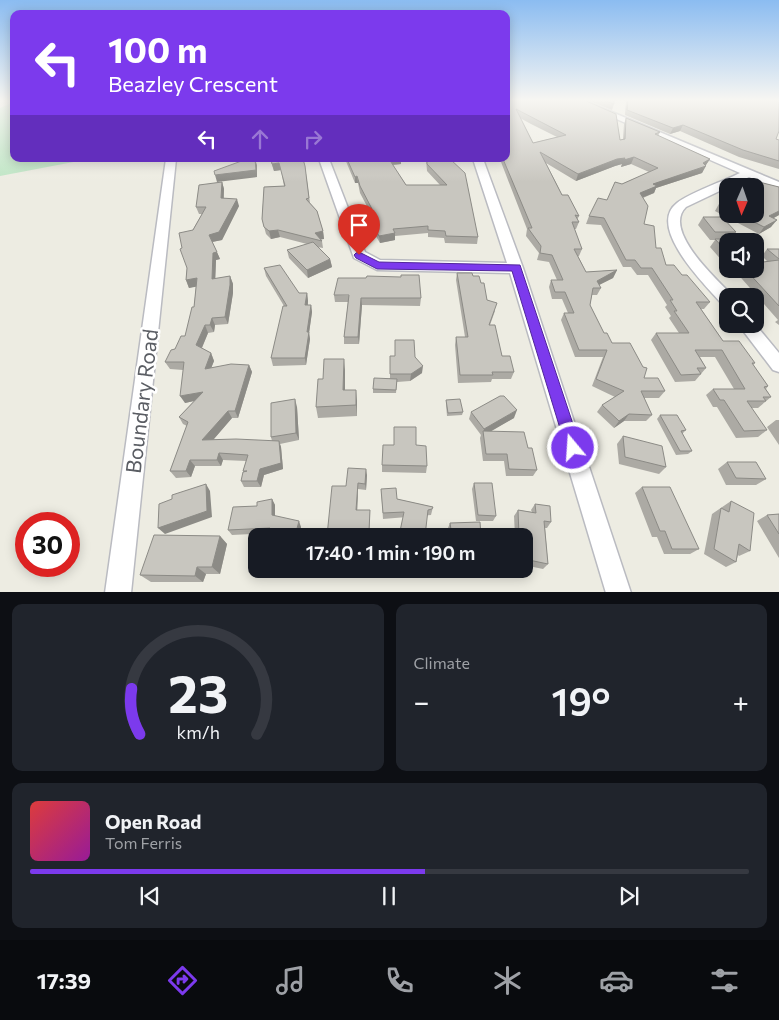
<!DOCTYPE html>
<meta charset="utf-8">
<style>
:root{--surface:#171b24;--page:#20242c;--text:#f1f3f6;--muted:#9ea1a6;--line:#363941;--accent:#7c3aed}
body{margin:0;font-family:Commissioner,sans-serif;background:var(--page);color:var(--text);height:100vh;display:flex;flex-direction:column;font-size:19px;white-space:nowrap}
*{box-sizing:border-box;margin:0}
p{font-size:16px;color:var(--muted)}
.icon{flex:none;width:28px;height:28px;fill:none;stroke:currentColor;stroke-width:2;stroke-linecap:round;stroke-linejoin:round}
.map{position:relative;height:592px;overflow:hidden}
.side{display:flex;flex-direction:column;gap:12px;padding:12px;background:#0d0f14;flex:1}
.side>*{flex:none}
.hud{position:absolute;left:10px;top:10px;width:500px;height:152px;border-radius:10px;box-shadow:0 2px 12px #0003;background:#7c3aed;color:#fff;overflow:hidden}
.needle{width:32px;rotate:182deg}
.controls{position:absolute;left:719px;top:178px;display:grid;gap:10px}
.controls a{display:grid;place-items:center;width:45px;height:45px;border-radius:10px;background:var(--surface);box-shadow:0 2px 12px #0003;font-size:25px}
.speed{position:absolute;left:15px;top:512px;display:flex;gap:10px;font-size:25px;font-weight:700;text-align:center}
.speed>*{display:grid;place-content:center;width:65px;height:65px;border-radius:50%;background:var(--surface);box-shadow:0 2px 12px #0003;line-height:1}
.speed .limit{border:8px solid #d22;background:#fff;color:#111}
.pin{position:absolute;display:grid;place-items:center;width:42px;height:42px;color:#fff;margin:-51px -21px;border-radius:50% 50% 50% 0;rotate:-45deg;box-shadow:0 0 5px #0007}
.pin .icon{rotate:45deg}
.me{position:absolute;width:55px;margin:-28px;rotate:342deg;stroke-linejoin:round;filter:drop-shadow(0 0 4px #0008)}
.turn{display:flex;align-items:center;gap:18px;height:105px;padding:0 15px;font-size:22px}
.turn .icon{width:65px;height:65px;stroke-width:2.5}
.turn b{display:block;font-size:35px;line-height:42px}
.lanes{display:flex;align-items:center;height:48px;padding:0 15px;background:#0003;justify-content:center;gap:25px;direction:ltr}
.lanes .off{opacity:.35}
.big{font-size:38px;font-weight:600;line-height:1.1}
.side .tile{flex:1;display:flex;flex-direction:column;justify-content:center;gap:8px;min-width:0;padding:0 18px;border-radius:10px;background:var(--page)}
.side .dial{align-items:center;gap:0}
.dial svg{height:130px;overflow:visible;fill:none;stroke:var(--line);stroke-width:7;stroke-linecap:round;text-anchor:middle}
.dial text{fill:var(--text);stroke:none}
.song{display:flex;align-items:center;gap:15px}
.cover{width:60px;height:60px;border-radius:8px;background:linear-gradient(135deg,hsl(0 70% 55%),hsl(300 70% 35%))}
.played{height:5px;border-radius:2px;background:linear-gradient(90deg,var(--accent) 55%,var(--line) 55%)}
.keys{display:flex;justify-content:space-around;direction:ltr}
.heat{display:flex;justify-content:space-between;align-items:center;font-size:28px;direction:ltr}
.side .tiles{flex:1;display:grid;gap:12px;grid-template-columns:1fr 1fr}
.tile:last-child{grid-column:span 2}
.trip{position:absolute;left:248px;top:528px;width:285px;height:50px;border-radius:10px;background:var(--surface);box-shadow:0 2px 12px #0003;font-weight:600;line-height:50px;text-align:center}
.tabs{display:flex;height:80px;justify-content:space-around;align-items:center;background:#090b0e;color:var(--muted)}
.tabs .icon{width:35px;height:35px}
.tabs .selected{color:var(--accent)}
.tabs b{font-size:22px;color:var(--text)}
.map>svg:first-child{display:block}
</style>
<div class="map">
<svg width="779" height="593" viewBox="0 0 779 593">
<rect width="100%" height="100%" fill="#edece2"/>
<path fill="#bee5c4" d="M14,102V159H103L84,160L0,176V108Z"/>
<g fill="none" stroke-linecap="round" stroke-linejoin="round">
<g stroke="#babbc1" stroke-width="3">
<path id="minor" d="M573,100H583L779,182V189L749,177L686,207C662,230 716,279 733,296H728V306L723,305C705,285 646,227 677,203C689,193 724,181 740,173Z
M166,159H176L131,593H105Z
M319,159H329L365,252L380,260L507,263L473,159H483L523,268L631,593H606L510,273L377,270L354,258Z
M738,324H755L779,353V372L773,370Z"/>
</g>
<use href="#minor" fill="#fff" fill-rule="evenodd"/>
</g>
<path fill="#acaaa4" fill-rule="evenodd" d="M506,100L620,140L623,139L624,124L626,118L660,132L658,136L710,159L705,166L702,173L656,188L654,193L643,198L644,224L656,248L666,265L682,275L710,302L704,309H701L723,341L755,363L753,365L768,386L766,389L771,397L758,408H751L767,430L758,437L736,438L717,407H713L706,395L713,389H734L715,357H700L706,368L695,381L675,382L651,340L656,333H679L669,318L671,316L665,307L667,305L648,275H637L631,267H623L601,225L586,224L589,216L607,200L622,184L649,172L631,164L621,167L622,164L615,166L576,181L546,163L562,195L579,216L577,220L579,222L576,229H574L582,249L579,256H578L586,272L617,270L613,278L599,285L601,288L597,295H592L590,305L604,333L612,343L644,378L665,391L659,398H644L652,415L646,421H624L614,428L597,412L602,405L615,397L592,386L603,357H575L561,320L564,313H568L562,299H552L549,287L551,280H557L549,262L537,260L539,253L526,236L527,229L501,162H497L495,159H506ZM520,118L531,124L557,137L533,143Z
M587,100H614V104L612,110Z
M626,100H779L776,139L779,140V169L739,157L680,131L670,134L625,115Z
M270,159H303L305,166L310,203L317,211L323,231L324,239H321L322,241L323,248L317,247L330,259L332,267L308,278L289,258L287,250L307,244L280,237L271,239L266,234L262,219L264,187L284,186L281,170L274,171Z
M345,159H401V164L393,165L406,185H440L427,171L426,159H450L478,237L477,244L445,243L444,238L428,237V233L395,236V240L380,243L371,228V221H373L370,217V212L360,193L358,183H355Z
M222,182L224,189V198L239,206L222,240L212,242L220,259L216,260L215,279L230,276L233,284V293L228,324L215,325L214,332L208,333L202,348L211,353L214,361L211,368L249,365L252,372L238,418H232L213,440L272,441L271,437L297,407L299,440L280,444L281,447L283,469L264,475L261,487H244L241,481L244,472L243,471L246,461L223,460L221,466H195L191,477L176,478L170,471L187,426L183,424L179,417L194,401L185,403L183,370L170,369L165,362L185,336L194,307L196,286L189,288L186,280L187,268L182,248L202,214H199L196,207Z
M752,186L779,187V215L774,218L771,227L759,234L715,211L720,202L724,200L728,195V214H755Z
M703,217L736,232L730,240L728,241V263H724L710,247L715,240H710L698,225Z
M767,249H779V325L775,322L778,320L735,271L737,269H755L767,261L762,256Z
M264,268L299,293H307L308,301V305H311L312,312L309,333L310,339L306,365L273,366L271,358L284,306L266,276Z
M457,273L473,276L481,283L487,300L495,311L490,325L502,356L514,372L511,379H492L491,382L458,383L455,345L456,337H465L456,280Z
M334,295L421,298L420,306L362,305L359,344H344V337L348,302H335Z
M390,356L415,357L422,373L410,381L397,382L396,393H373V389L390,378Z
M345,370V390L357,401V416L318,418L316,407L323,379Z
M446,400L463,412L462,415L447,416L446,404Z
M471,412L514,418L490,431L528,448L537,470L533,476H506L504,461H483L480,438L481,435L469,419Z
M660,415L686,430L682,434L692,451L688,454L676,455L657,419Z
M776,420H779V445L767,427Z
M623,436L666,467L659,474L619,464L617,444Z
M394,445H416L427,466L426,473L382,472V465Z
M727,462L766,479L756,485H726L718,469Z
M367,475L366,490L358,489L357,510H370L369,536H355L346,486Z
M474,483L496,516L493,521H476L472,489Z
M642,487L699,549L690,554H664L657,537H652L635,493Z
M381,489L397,499L433,507L431,515L383,519Z
M272,499L275,505V516L301,527L299,536H267L268,533L232,535L228,530L257,506Z
M731,501L750,551L739,556L738,555L736,562L726,567L704,554L712,514Z
M535,504L551,522L547,528H545L548,564L543,569L524,565V536H515L514,516L518,510L532,512L531,510Z
M779,514V558L757,521L767,515Z
M450,523L481,536H449L448,528Z
M220,536L227,544L220,574H206L203,582H151L140,575Z
M260,569H290L288,576Z
M408,569H420V572Z"/>
<path fill="#8c8b86" d="M683,125L680,131L670,134L673,128Z
M634,157L631,164L621,167L622,164L615,166L576,181L578,174L617,159Z
M255,159L257,165V177L217,182L215,175Z
M389,159H401V164L389,165Z
M710,159L706,165L702,168L706,166L702,173L656,188L654,193L636,200L640,193L653,184L703,163Z
M279,163L281,170L274,171L272,164Z
M357,176L358,183H355V177Z
M222,182L224,189L223,205L221,198Z
M237,199L239,206L222,240L212,242L209,235Z
M779,211V215L764,223L769,216Z
M777,220L771,227L759,234L764,227Z
M278,230L280,237L271,239L269,231Z
M323,231L324,239L318,240L315,233Z
M395,233V240L380,243L379,236Z
M217,252L220,259L216,260L215,287L212,279L213,253Z
M330,259L332,267L308,278L307,270Z
M617,270L613,278L593,288L597,281Z
M230,276L233,284V293L228,324L225,317Z
M197,278L200,286L189,288L186,280Z
M307,293L308,301L307,312L305,305Z
M361,298L362,305L359,344L358,337Z
M311,305L312,312L309,333L310,339L306,365L305,358L307,332Z
M212,318L215,325L214,332L210,325Z
M205,325L208,333L200,352L196,345Z
M211,353L214,361L208,376L205,369Z
M344,359L345,370V402L343,390Z
M249,365L252,372L238,418L235,411Z
M423,366L422,373L410,381L411,374Z
M356,390L357,401V416L356,405Z
M203,392L207,398L185,403L180,396Z
M295,399L297,407L299,440L296,433Z
M517,410L514,418L483,436L484,429Z
M228,411L232,418L207,447L202,440Z
M629,414L624,421L614,428L619,421Z
M279,441L281,447L283,469L264,475L261,487L257,481L260,469Z
M219,453L223,460L221,466L217,460Z
M190,460L195,466L191,477L186,471Z
M366,469L367,475L366,490L365,484Z
M358,483V489L357,516L356,510Z
M206,484L210,491L212,517L165,534L158,528Z
M272,499L275,505V521L272,515Z
M299,521L301,527L299,536H295Z
M220,536L227,544L220,574L212,567Z
M197,567L206,574L203,582L195,576Z
M286,569H290L288,576L285,571Z"/>
<path fill="#c8c6bf" stroke="#8c8b86" fill-rule="evenodd" d="M506,100H584L616,114L620,140L625,139L626,118L660,132L655,134L710,159L703,163L706,166L653,184L657,186L640,193L648,206L644,224L654,226L656,248H661L666,265H674L682,275H687L710,302H696L723,341H739L755,363H752L768,386L764,387L771,397H763L766,401H747L767,430L744,431L724,400H720L713,389H745L722,350H695L706,368H697L701,374L681,375L656,333H689L674,311H677L670,300H673L652,268H641L635,260H626L604,218L589,216L598,198L607,200L615,182L622,184L658,168L634,157L624,160L625,158L617,159L578,174L540,152L562,195H568L579,216L575,215L579,222H572L582,249H574L586,272L617,270L597,281L601,288H593L590,305L604,333H607L612,343H630L643,367L647,368L644,378H658L665,391H641L652,415L629,414L619,421L602,405L624,391L596,379L607,350H579L564,313H574L565,292H555L551,280H563L552,255L540,253L541,246L528,228H532L503,159H506ZM516,109L566,135L533,143Z
M603,100H614V104Z
M628,100H779V131L776,139L779,140V161L743,150L683,125L673,128L627,110Z
M247,159H255L256,170L215,175L214,171Z
M271,159H303L305,166L309,198L306,199L317,211L323,231L315,233L322,241L278,230L269,231L264,227L262,219L264,187L285,186L279,163L272,164Z
M347,159H389L406,185H447L427,164V159H450L465,173L478,237L446,236L445,231L428,230V226L393,229L395,233L379,236L371,221L376,220L370,210L372,209L360,186L357,176L355,177Z
M222,182L221,198L237,199L219,232L209,235L217,252L213,253L212,279L230,276V285L225,317L212,318L210,325H205L196,345L211,353L205,369L231,364L249,365L235,411H228L202,440L236,439L279,441L281,463L260,469L257,481H241L243,472L247,471H243L248,455L219,453L217,460H190L186,471H170L188,422L179,417L203,392L180,396L184,362H165L171,350L175,349L181,336H185L192,307H194L197,278L186,280L187,268L180,249L182,248L179,233L193,230L206,207H196L199,185Z
M759,182L779,187V211L769,216L777,220L764,227L738,214H755V186H743H752Z
M728,199V208L720,204L723,203L720,202Z
M703,217H722L736,232H715Z
M715,239H730L732,241H728V253Z
M313,242L330,259L307,270L287,250Z
M767,249H779V259Z
M779,260V306L745,269H755V263Z
M280,265L299,293H307L305,305H311L307,332H309L305,358H271L283,306H287L264,268Z
M457,273H472L473,276H479L481,283H484L487,300L497,303L489,325H495L502,356H510L514,372H492L493,375H460L456,337H468Z
M401,275H419L421,298H361L358,337H344L349,295H334L338,278H366L367,276L401,277Z
M395,340H414L415,357L423,366L411,374H390V356H395Z
M324,359H344L343,390H356V405L316,407L318,379H323Z
M374,378L397,379L396,390L373,389Z
M500,396H504L517,410L484,429L471,412Z
M295,399L296,433L271,437V403Z
M460,399L463,412L448,413L446,400Z
M660,415H677L686,430L681,431L692,451H680Z
M394,427H416V445L426,446L427,466L382,465L383,445H394Z
M483,431L524,432L528,448H532L537,470L509,469L507,454H486Z
M623,436L662,446L666,467L625,457Z
M727,462H756L766,479L736,478Z
M348,468L366,469L365,484L358,483L356,510H370L369,531H354V536H327L332,486H346Z
M474,483H492L496,516L478,515Z
M206,484L207,511L158,528L159,504L172,499V495Z
M642,487H670L699,549H672L665,531H660Z
M396,488L397,499L433,507L432,509L428,510L425,536H399L404,512L383,513L381,489Z
M272,499V515L299,521L295,536H267L270,528L228,530L233,507L257,506V502Z
M731,501L754,513L750,551L739,544L736,562L714,549L721,508L729,512Z
M535,504L550,506L551,522L544,521L548,564L524,559V536H519L518,510L536,513Z
M779,514V534L767,515Z
M480,522L481,536H452L450,523Z
M154,535L220,536L212,567H197L195,576L140,575Z
M274,569H286L285,571Z"/>
<linearGradient id="sky" x2="0" y2="1"><stop stop-color="#8bbcf1"/><stop offset="0.55" stop-color="#f7f6f2"/><stop offset="1" stop-color="#f7f6f2" stop-opacity="0"/></linearGradient>
<rect width="779" height="182" fill="url(#sky)"/>
<path fill="#7c3aed" stroke="#51269a" d="M359,252L379,262L520,265L581,448L579,453L573,456L568,453L566,448L512,271L377,269L356,258L354,255L356,253Z"/>
<g text-anchor="middle" dominant-baseline="central" stroke-width="5" stroke-linejoin="round" paint-order="stroke">
<g font-size="21" fill="#5a5d63" stroke="#fff">
<text transform="translate(141 401) rotate(-83)">Boundary Road</text>
</g>
</g>
</svg>
<div class="controls">
<a><svg class="needle" viewBox="-14 -14 28 28"><path d="M0-13l5 13h-10z" fill="#e53935"/><path d="M0 13l5-13h-10z" fill="#9ea1a6"/></svg></a>
<a><svg class="icon" aria-label="sound" viewBox="0 0 24 24"><path d="M4 9h4l5-4v14l-5-4H4zM17 9q2 3 0 6"/></svg></a>
<a><svg class="icon" aria-label="search" viewBox="0 0 24 24"><circle cx="10" cy="10" r="6"/><path d="M15 15l6 6"/></svg></a>
</div>
<div class="speed"><div class="limit">30</div></div>
<div class="pin" style="left:359px;top:255px;background:#d93025"><svg class="icon" aria-label="arrive" viewBox="0 0 24 24"><path d="M6 21V4h12l-3 4 3 4H6"/></svg></div>
<svg class="me" style="left:573px;top:448px" viewBox="-20 -20 40 40"><circle r="17" fill="#7c3aed" stroke="#fff" stroke-width="3"/><path d="M0-11L8 9 0 5-8 9z" fill="#fff"/></svg>
<div class="trip">17:40 · 1 min · 190 m</div>
<div class="hud">
<div class="turn"><svg class="icon" aria-label="left" viewBox="0 0 24 24"><path d="M17 20v-9H6M10 6l-5 5 5 5"/></svg><div><b>100 m</b>Beazley Crescent</div></div>
<div class="lanes"><svg class="icon" aria-label="left" viewBox="0 0 24 24"><path d="M17 20v-9H6M10 6l-5 5 5 5"/></svg><svg class="icon off" aria-label="ahead" viewBox="0 0 24 24"><path d="M12 20V5M6 11l6-6 6 6"/></svg><svg class="icon off" aria-label="right" viewBox="0 0 24 24"><path d="M7 20v-9h11M14 6l5 5-5 5"/></svg></div>
</div>
</div>
<section class="side">
<div class="tiles">
<div class="tile dial"><svg viewBox="0 0 100 80">
<path d="M14 69A42 42 0 1 1 86 69"/>
<path d="M14 69A42 42 0 0 1 9 41" stroke="#7c3aed"/>
<text x="50" y="56" font-size="32" font-weight="700">23</text>
<text x="50" y="72" font-size="11">km/h</text>
</svg></div>
<div class="tile"><p>Climate</p>
<div class="heat"><a>−</a><b class="big">19°</b><a>+</a></div>
</div>
<div class="tile">
<div class="song"><i class="cover"></i><div><b>Open Road</b><p>Tom Ferris</p></div></div>
<div class="played"></div>
<div class="keys"><svg class="icon" aria-label="previous" viewBox="0 0 24 24"><path d="M18 5L8 12l10 7zM5 5v14"/></svg><svg class="icon" aria-label="pause" viewBox="0 0 24 24"><path d="M8 5v14M16 5v14"/></svg><svg class="icon" aria-label="next" viewBox="0 0 24 24"><path d="M6 5l10 7-10 7zM19 5v14"/></svg></div>
</div>
</div>
</section>
<nav class="tabs">
<b>17:39</b>
<svg class="icon selected" aria-label="directions" viewBox="0 0 24 24"><path d="M12 3l9 9-9 9-9-9zM9 14v-3h6M13 9l2 2-2 2"/></svg>
<svg class="icon" aria-label="music" viewBox="0 0 24 24"><path d="M9 18V5l10-2v13"/><circle cx="6" cy="18" r="3"/><circle cx="16" cy="16" r="3"/></svg>
<svg class="icon" aria-label="phone" viewBox="0 0 24 24"><path d="M5 4h4l2 5-3 2q2 4 5 5l2-3 5 2v4C11 20 4 13 5 4z"/></svg>
<svg class="icon" aria-label="climate" viewBox="0 0 24 24"><path d="M12 3v18M4 7l16 10M4 17L20 7"/></svg>
<svg class="icon" aria-label="car" viewBox="0 0 24 24"><path d="M5 17H2v-5l4-1 3-4h7l3 4 3 1v5h-3M9 17h6M6 11h13"/><circle cx="7" cy="17" r="2"/><circle cx="17" cy="17" r="2"/></svg>
<svg class="icon" aria-label="filters" viewBox="0 0 24 24"><path d="M4 7h16M4 17h16"/><circle cx="9" cy="7" r="2"/><circle cx="15" cy="17" r="2"/></svg>
</nav>
